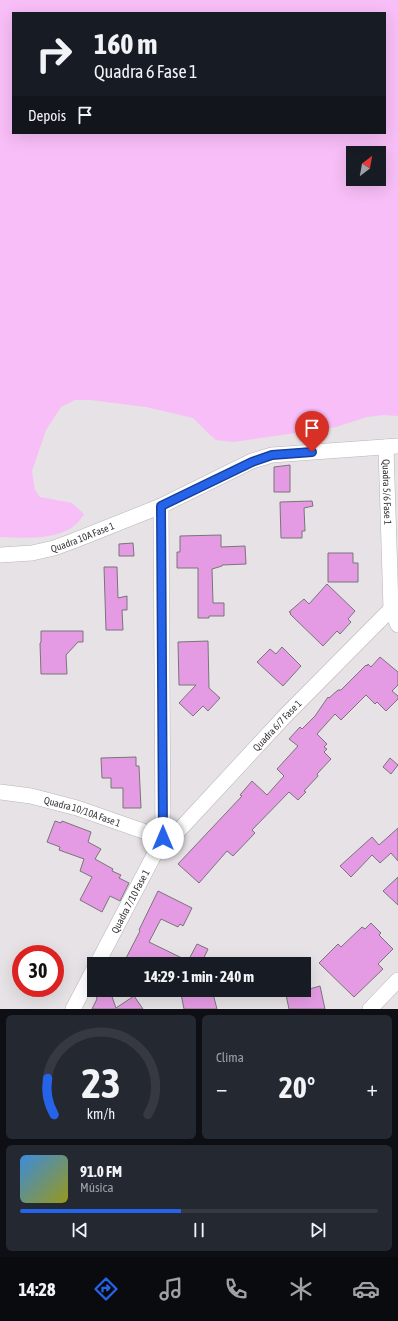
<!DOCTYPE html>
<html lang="pt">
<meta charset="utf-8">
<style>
:root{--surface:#171b24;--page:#242831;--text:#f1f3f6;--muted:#9ea1a6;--line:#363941;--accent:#2563eb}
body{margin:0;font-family:"Asap Condensed",sans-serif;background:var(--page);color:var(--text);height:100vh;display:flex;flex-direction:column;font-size:15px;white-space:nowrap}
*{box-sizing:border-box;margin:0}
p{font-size:13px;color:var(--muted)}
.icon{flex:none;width:22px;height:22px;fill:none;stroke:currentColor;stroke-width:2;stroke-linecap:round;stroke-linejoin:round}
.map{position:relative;height:1009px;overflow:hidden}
.drawer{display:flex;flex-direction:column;gap:6px;padding:6px;background:#0d0f14;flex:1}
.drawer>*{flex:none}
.guide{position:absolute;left:12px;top:12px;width:374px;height:122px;border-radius:0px;box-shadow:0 4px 16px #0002;background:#171b24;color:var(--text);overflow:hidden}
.needle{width:26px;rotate:31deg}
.tools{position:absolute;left:346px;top:146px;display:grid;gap:8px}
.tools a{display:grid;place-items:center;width:40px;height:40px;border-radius:0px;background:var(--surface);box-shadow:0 4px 16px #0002;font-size:20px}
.speed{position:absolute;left:12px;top:945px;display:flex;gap:8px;font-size:20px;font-weight:700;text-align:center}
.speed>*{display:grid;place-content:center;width:52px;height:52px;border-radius:50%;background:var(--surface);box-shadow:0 4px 16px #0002;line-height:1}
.speed .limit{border:6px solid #d22;background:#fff;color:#111}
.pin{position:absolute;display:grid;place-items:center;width:34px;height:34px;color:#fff;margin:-41px -17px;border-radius:50% 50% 50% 0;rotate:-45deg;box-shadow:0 0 4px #0007}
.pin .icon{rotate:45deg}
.me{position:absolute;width:44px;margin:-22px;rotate:0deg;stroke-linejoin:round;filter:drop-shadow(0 0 3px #0008)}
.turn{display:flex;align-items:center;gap:14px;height:84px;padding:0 16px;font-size:18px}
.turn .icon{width:52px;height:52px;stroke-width:2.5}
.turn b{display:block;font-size:28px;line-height:34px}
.then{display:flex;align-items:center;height:38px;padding:0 16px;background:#0003;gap:8px;font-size:15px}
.big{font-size:30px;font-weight:700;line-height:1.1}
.drawer .tile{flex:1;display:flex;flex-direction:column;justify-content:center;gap:6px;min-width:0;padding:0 14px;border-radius:6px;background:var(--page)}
.drawer .dial{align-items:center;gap:0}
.dial svg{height:104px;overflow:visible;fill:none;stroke:var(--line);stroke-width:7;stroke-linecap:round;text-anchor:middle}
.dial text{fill:var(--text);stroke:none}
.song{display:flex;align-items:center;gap:12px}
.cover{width:48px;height:48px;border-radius:6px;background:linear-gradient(135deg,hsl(210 70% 55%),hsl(60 70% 35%))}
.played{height:4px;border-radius:2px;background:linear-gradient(90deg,var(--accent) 45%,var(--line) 45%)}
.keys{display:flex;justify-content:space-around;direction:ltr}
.heat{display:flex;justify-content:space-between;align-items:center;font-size:22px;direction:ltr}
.drawer .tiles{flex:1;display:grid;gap:6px;grid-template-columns:1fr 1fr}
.tile:last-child{grid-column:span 2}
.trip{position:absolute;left:87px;top:957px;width:224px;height:40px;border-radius:0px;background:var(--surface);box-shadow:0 4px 16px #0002;font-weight:700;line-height:40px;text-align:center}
.menu{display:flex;height:64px;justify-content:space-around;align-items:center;background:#090b0e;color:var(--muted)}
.menu .icon{width:28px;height:28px}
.menu .selected{color:var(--accent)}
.menu b{font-size:18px;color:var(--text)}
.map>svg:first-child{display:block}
</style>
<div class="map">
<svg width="398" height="1009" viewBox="0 0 398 1009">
<rect width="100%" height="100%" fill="#e6e2e6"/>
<path fill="#f8bef7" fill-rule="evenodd" d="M0,0H398V416L384,415L367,417L336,427L233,442L216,440L210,435L193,418L146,407L90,400H75L61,407L46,430L32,471L35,490L40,497L72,503L84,514C69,542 27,538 0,537ZM13,13H385V133H13ZM353,153H379V179H353Z"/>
<path fill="#e59be4" stroke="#787578" d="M290,465V492H274V467Z
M312,501L313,506L304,508L305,531H302V538H281L280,502Z
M221,535V547L245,546L246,564L222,565V566L212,569L213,603H224V616H209V618H198V568H177V552H180V536Z
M133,543L134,556H119V544Z
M328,553H353V563H358V582H328Z
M104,567H117L118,598L127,596V610H122L123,630H106Z
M327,584L355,611L348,619L351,622L340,634L337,631L323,646L290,614L291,613L289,612L304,599L309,604Z
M41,631H83V642H78L66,655L67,674H41L40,643L41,642Z
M208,641L209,688L220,698L208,711L203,706L193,716L179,703L196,685H179L178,642Z
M282,647L301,666L283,686L257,662L270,649L276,654Z
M380,657L398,672V685L392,691L398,696V699L386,711L377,702L375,704L366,695L341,720L335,714L317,734L327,744L324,747L327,749L324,752L331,759L317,774L318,776L304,791L306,792L298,800L289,792L252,830L255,833L233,856L227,851L199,883L178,864L242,796L240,795L252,781L267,795L284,776L277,769L298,746L289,739L300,727L302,729L315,716L328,697L329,698L338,690H341L366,665L367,666L368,664L371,667Z
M136,757V766H139L141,808H123V788H111V778H102L101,758Z
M390,758L398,765L391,774L383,767Z
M55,821L61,823L62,821L91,832L88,842L101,849L95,859L113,869L112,871L121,875L119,878L129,883L120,901L110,896L102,912L80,900L92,877L80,871L84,859L59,850L60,847L47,842Z
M398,828V861L391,853L380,863L372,855L351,877L340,866L372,837L379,845Z
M398,877V905L383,891Z
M158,891L192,908L183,926L180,924L178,927L161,919L149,942L188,961L197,944L208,949L201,964H123L140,931L139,930Z
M371,923L381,933L379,935L393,949L378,964L383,969L354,997L319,963L338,944L341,947L362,927L365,929Z
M320,986L325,1009H289L285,990H306Z
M193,990H212L217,1009H184L181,994Z
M110,991L116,1008L134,996L143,1009H92L97,999L96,995Z"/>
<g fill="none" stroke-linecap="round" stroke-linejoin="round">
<g stroke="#b9b5b9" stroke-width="16">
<g id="minor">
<path id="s1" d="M386,447L391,609L398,625"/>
<path id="s2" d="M0,555L32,553L54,548L73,541L161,506L252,461L272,455L398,446"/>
<path id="s3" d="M0,792L31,796L77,808L163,838L168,839L172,838L286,715L391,609"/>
<path id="s4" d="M97,964L163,838L161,506"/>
<path d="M73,1009L94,969"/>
<path d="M370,1009L398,980"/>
</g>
</g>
<use href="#minor" stroke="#fff" stroke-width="15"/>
</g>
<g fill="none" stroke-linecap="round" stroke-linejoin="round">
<g stroke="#184099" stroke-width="10">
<path id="route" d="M163,838L161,506L252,462L272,455L312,452"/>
</g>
<use href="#route" stroke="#2563eb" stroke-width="7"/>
</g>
<g text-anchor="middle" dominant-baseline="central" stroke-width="3" stroke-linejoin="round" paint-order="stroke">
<g font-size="10" fill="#3a393a" stroke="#fff">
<text stroke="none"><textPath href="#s1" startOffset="45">Quadra 5/6 Fase 1</textPath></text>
<text stroke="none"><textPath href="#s2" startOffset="85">Quadra 10A Fase 1</textPath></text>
<text stroke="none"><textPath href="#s3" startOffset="333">Quadra 6/7 Fase 1</textPath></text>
<text stroke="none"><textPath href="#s3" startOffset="85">Quadra 10/10A Fase 1</textPath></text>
<text stroke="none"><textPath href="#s4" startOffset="71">Quadra 7/10 Fase 1</textPath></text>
</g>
</g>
</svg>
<div class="tools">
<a><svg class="needle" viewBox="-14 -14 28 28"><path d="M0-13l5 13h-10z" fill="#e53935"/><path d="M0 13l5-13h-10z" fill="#9ea1a6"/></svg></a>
</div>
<div class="speed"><div class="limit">30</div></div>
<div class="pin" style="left:312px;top:452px;background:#d93025"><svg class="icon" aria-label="arrive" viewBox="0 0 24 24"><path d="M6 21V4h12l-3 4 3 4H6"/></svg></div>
<svg class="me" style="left:163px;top:838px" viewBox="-20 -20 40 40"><circle r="19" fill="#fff"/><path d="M0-13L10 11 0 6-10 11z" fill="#2563eb"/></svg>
<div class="trip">14:29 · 1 min · 240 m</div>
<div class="guide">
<div class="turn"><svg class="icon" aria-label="right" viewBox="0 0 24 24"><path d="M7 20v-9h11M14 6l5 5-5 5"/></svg><div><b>160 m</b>Quadra 6 Fase 1</div></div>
<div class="then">Depois<svg class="icon" aria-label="arrive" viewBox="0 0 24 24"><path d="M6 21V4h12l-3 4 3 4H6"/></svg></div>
</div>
</div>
<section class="drawer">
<div class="tiles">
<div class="tile dial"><svg viewBox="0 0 100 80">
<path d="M14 69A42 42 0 1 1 86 69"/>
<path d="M14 69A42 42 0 0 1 9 41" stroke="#2563eb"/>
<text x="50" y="56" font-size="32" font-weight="700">23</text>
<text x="50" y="72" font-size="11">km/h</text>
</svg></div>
<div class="tile"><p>Clima</p>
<div class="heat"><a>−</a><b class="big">20°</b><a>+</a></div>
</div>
<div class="tile">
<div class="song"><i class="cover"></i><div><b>91.0 FM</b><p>Música</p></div></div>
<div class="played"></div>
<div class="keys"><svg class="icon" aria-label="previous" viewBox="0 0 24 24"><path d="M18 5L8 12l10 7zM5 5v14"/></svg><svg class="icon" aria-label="pause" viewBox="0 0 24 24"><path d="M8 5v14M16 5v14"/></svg><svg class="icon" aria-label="next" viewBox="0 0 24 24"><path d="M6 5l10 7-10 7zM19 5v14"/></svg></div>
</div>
</div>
</section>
<nav class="menu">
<b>14:28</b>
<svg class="icon selected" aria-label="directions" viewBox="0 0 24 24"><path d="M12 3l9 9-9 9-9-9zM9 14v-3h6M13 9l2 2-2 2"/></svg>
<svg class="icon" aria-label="music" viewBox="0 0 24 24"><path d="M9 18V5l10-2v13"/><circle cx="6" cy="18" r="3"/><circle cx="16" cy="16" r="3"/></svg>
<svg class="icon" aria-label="phone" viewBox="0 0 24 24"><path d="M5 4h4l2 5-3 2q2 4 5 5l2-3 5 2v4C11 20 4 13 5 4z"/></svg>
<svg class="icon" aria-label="climate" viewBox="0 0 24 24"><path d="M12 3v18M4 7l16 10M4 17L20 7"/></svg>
<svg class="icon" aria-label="car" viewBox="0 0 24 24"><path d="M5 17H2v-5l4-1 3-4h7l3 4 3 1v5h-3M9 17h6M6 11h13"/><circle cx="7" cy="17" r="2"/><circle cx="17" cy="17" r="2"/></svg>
</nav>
